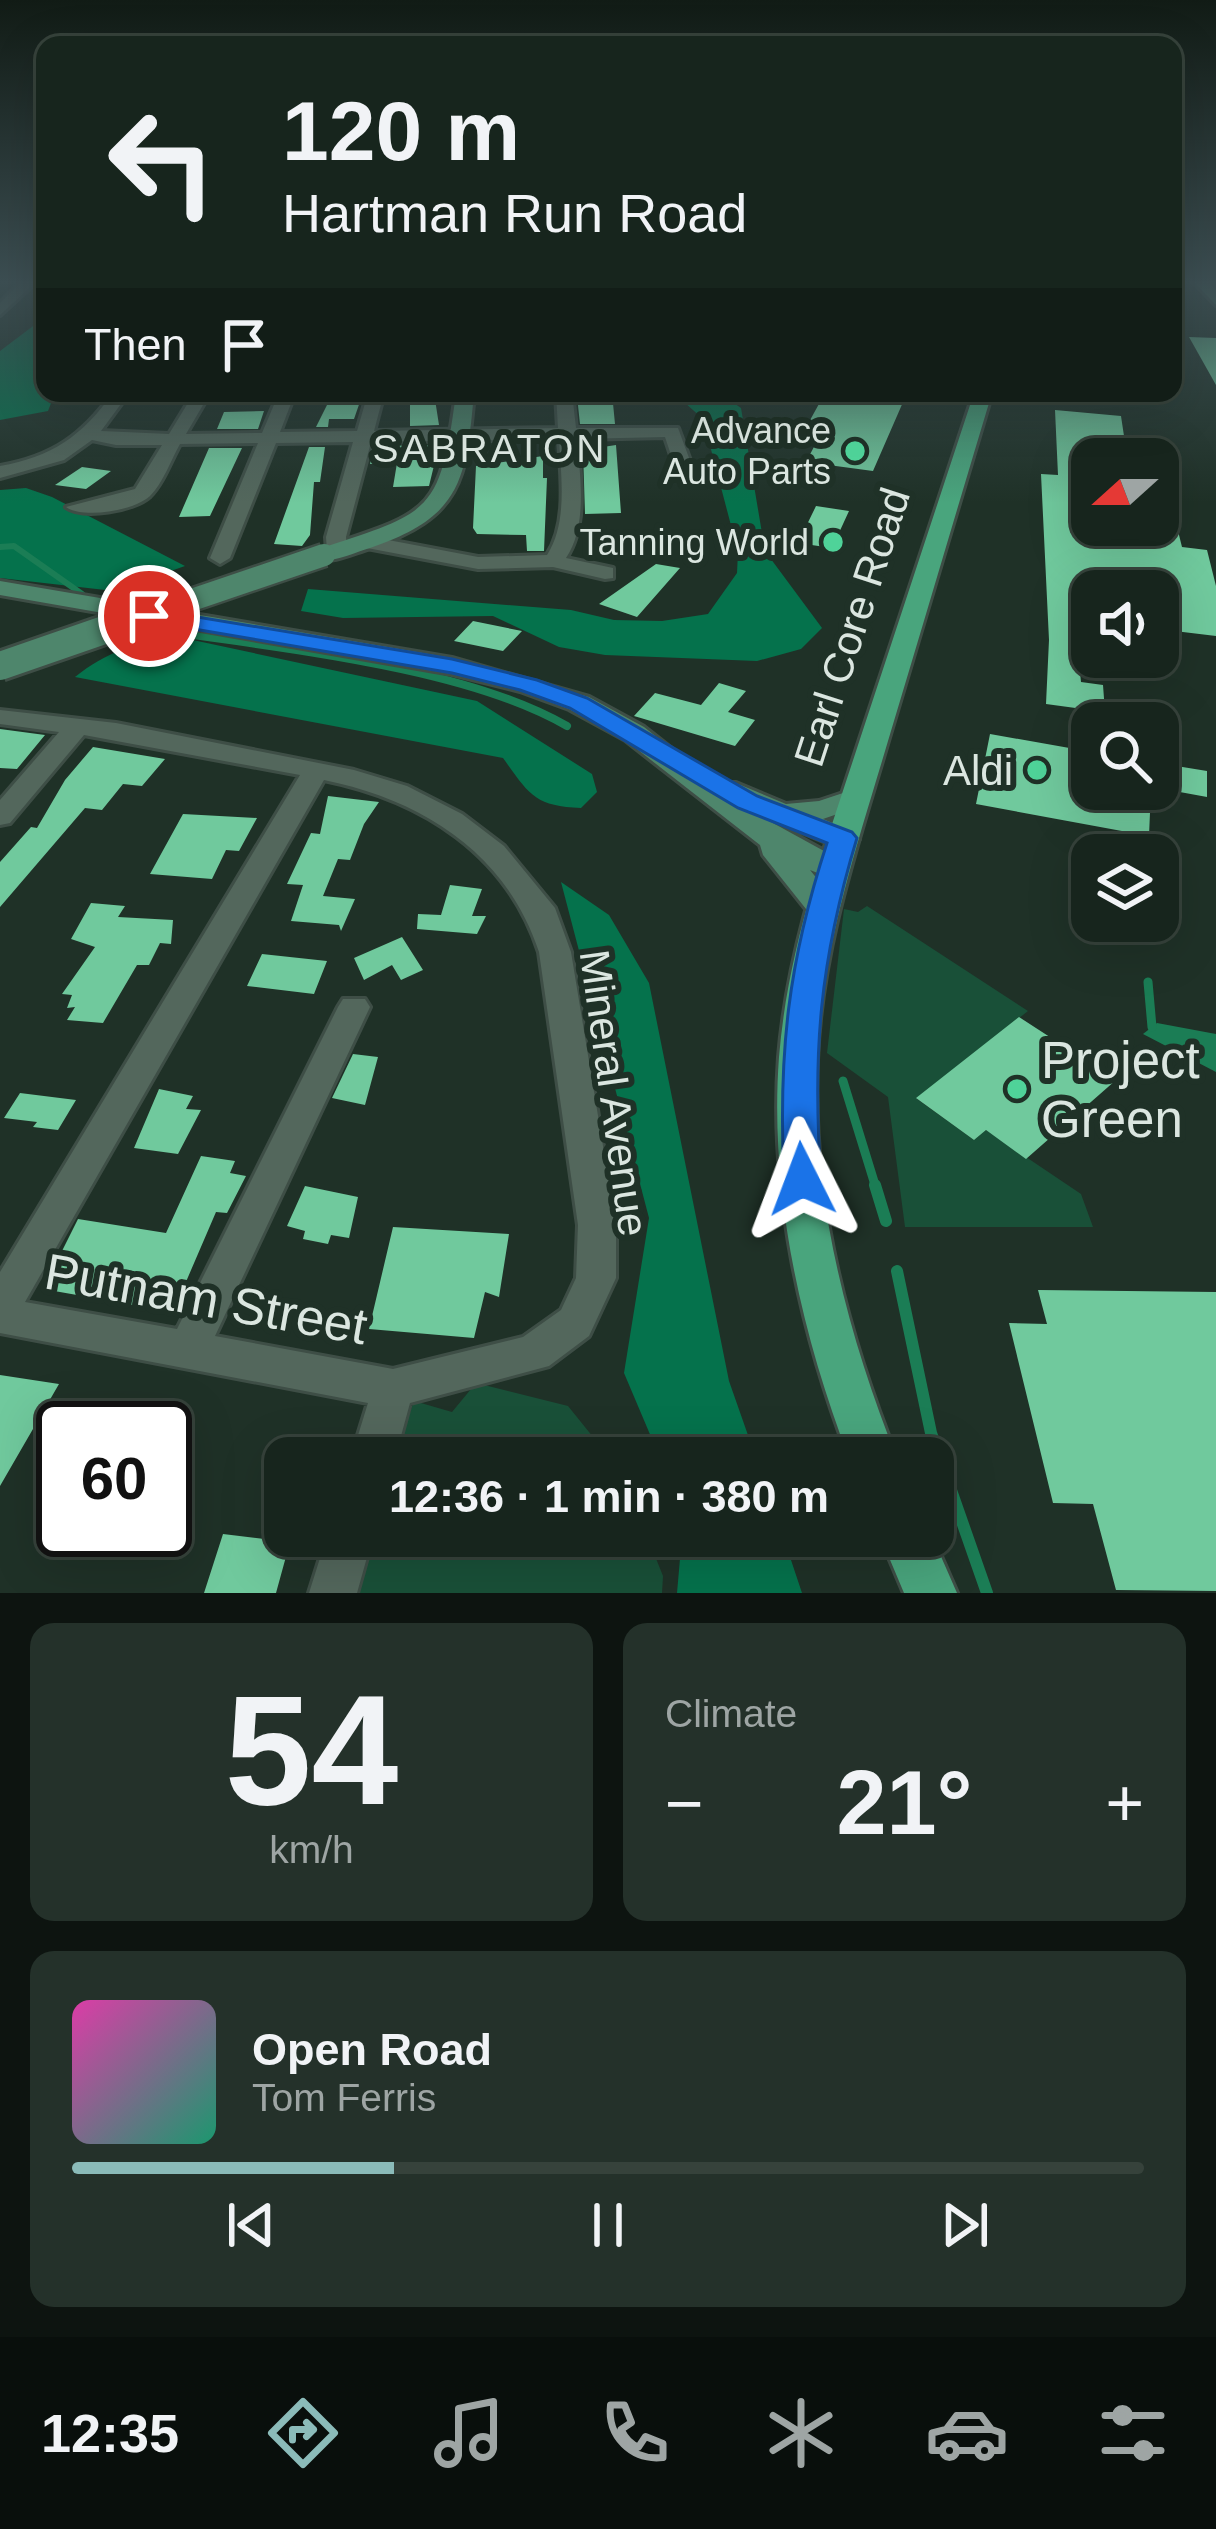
<!DOCTYPE html>
<meta charset="utf-8">
<style>
:root{--surface:#17251d;--page:#24312a;--text:#f1f3f6;--muted:#9ea5a4;--line:#36423b;--accent:#8bbbb9}
body{margin:0;font-family:Arial,sans-serif;background:var(--page);color:var(--text);height:100vh;display:flex;flex-direction:column;font-size:45px;white-space:nowrap}
*{box-sizing:border-box;margin:0}
p{font-size:39px;color:var(--muted)}
.icon{flex:none;width:66px;height:66px;fill:none;stroke:currentColor;stroke-width:2;stroke-linecap:round;stroke-linejoin:round}
.map{position:relative;height:1593px;overflow:hidden}
.sheet{display:flex;flex-direction:column;gap:30px;padding:30px;background:#0d1410;flex:1}
.sheet>*{flex:none}
.guide{position:absolute;left:36px;top:36px;width:1146px;height:366px;border-radius:24px;box-shadow:0 12px 48px #0002,0 0 0 3px var(--line);background:#17251d;color:var(--text);overflow:hidden}
.needle{width:78px;rotate:249deg}
.buttons{position:absolute;left:1071px;top:438px;display:grid;gap:24px}
.buttons a{display:grid;place-items:center;width:108px;height:108px;border-radius:24px;background:var(--surface);box-shadow:0 12px 48px #0002,0 0 0 3px var(--line);font-size:60px}
.speed{position:absolute;left:36px;top:1401px;display:flex;gap:24px;font-size:60px;font-weight:700;text-align:center}
.speed>*{display:grid;place-content:center;width:156px;height:156px;border-radius:50%;background:var(--surface);box-shadow:0 12px 48px #0002,0 0 0 3px var(--line);line-height:1}
.speed .limit{border:6px solid #111;border-radius:18px;background:#fff;color:#111}
.pin{position:absolute;display:grid;place-items:center;width:102px;height:102px;color:#fff;margin:-51px;border:6px solid #fff;border-radius:50%;box-shadow:0 3px 12px #0007}
.me{position:absolute;width:132px;margin:-66px;rotate:357deg;stroke-linejoin:round;filter:drop-shadow(0 0 9px #0008)}
.turn{display:flex;align-items:center;gap:42px;height:252px;padding:0 48px;font-size:54px}
.turn .icon{width:156px;height:156px;stroke-width:2.5}
.turn b{display:block;font-size:84px;line-height:102px}
.then{display:flex;align-items:center;height:114px;padding:0 48px;background:#0003;gap:24px;font-size:45px}
.big{font-size:90px;font-weight:700;line-height:1.1}
.sheet .card{flex:1;display:flex;flex-direction:column;justify-content:center;gap:18px;min-width:0;padding:0 42px;border-radius:24px;background:var(--page)}
.sheet .dial{align-items:center;gap:0}
.dial b{font-size:156px;line-height:1}
.song{display:flex;align-items:center;gap:36px}
.cover{width:144px;height:144px;border-radius:18px;background:linear-gradient(135deg,hsl(320 70% 55%),hsl(160 70% 35%))}
.played{height:12px;border-radius:6px;background:linear-gradient(90deg,var(--accent) 30%,var(--line) 30%)}
.keys{display:flex;justify-content:space-around;direction:ltr}
.heat{display:flex;justify-content:space-between;align-items:center;font-size:66px;direction:ltr}
.sheet .tiles{flex:1;display:grid;gap:30px;grid-template-columns:1fr 1fr}
.card:last-child{grid-column:span 2}
.trip{position:absolute;left:264px;top:1437px;width:690px;height:120px;border-radius:24px;background:var(--surface);box-shadow:0 12px 48px #0002,0 0 0 3px var(--line);font-weight:700;line-height:120px;text-align:center}
.tabs{display:flex;height:192px;justify-content:space-around;align-items:center;background:#090f0c;color:var(--muted)}
.tabs .icon{width:84px;height:84px}
.tabs .on{color:var(--accent)}
.tabs b{font-size:54px;color:var(--text)}
.map>svg:first-child{display:block}
</style>
<div class="map">
<svg width="1216" height="1593" viewBox="0 0 1216 1593">
<rect width="100%" height="100%" fill="#1f3127"/>
<path fill="#195038" d="M867,906L1028,1011L917,1099L974,1140L986,1130L1081,1194L1093,1227H905L888,1097L827,1053L844,909L858,912Z
M476,1383L568,1406L610,1458H394L414,1401L452,1412Z
M371,1536H647L663,1576L662,1593H357Z"/>
<path fill="#05724c" d="M45,317V393H55L48,411L0,420V351Z
M674,393H719L741,408L765,551L822,628L801,649L757,661L605,655L559,647L493,616L343,618L301,611L308,589L571,610L614,620L662,621L708,614L737,573L738,552L703,419Z
M26,488L52,497L185,566L114,591L0,578V490Z
M174,636L477,701L592,774L597,792L581,808C534,806 529,794 503,758L75,677C105,653 137,642 174,636Z
M561,882L609,915L649,983L729,1381L756,1458H660L624,1373L649,1218Z
M682,1536H783L802,1593H677Z"/>
<path fill="#1b7d55" d="M1157,1023L1216,1034V1072L1143,1034Z"/>
<g fill="none" stroke-linecap="round" stroke-linejoin="round">
<path stroke="#1b7d55" stroke-width="6" d="M0,547L14,546L82,594"/>
<path stroke="#1b7d55" stroke-width="8" d="M140,627C265,647 460,664 567,726"/>
<path stroke="#1b7d55" stroke-width="9" d="M1148,982L1152,1027
M843,1081L876,1188"/>
<path stroke="#1b7d55" stroke-width="12" d="M875,1185L886,1221
M897,1271L931,1433L987,1593"/>
</g>
<path fill="#70c99d" d="M1189,337L1216,338V385Z
M333,393H363L354,419H329L328,427H316Z
M410,393H434L439,425L410,426Z
M612,393L615,424H580L577,396Z
M825,393H907L873,471L806,462L826,424L809,422Z
M1055,410L1121,416L1127,456L1092,452V525H1158V484L1166,483L1182,547L1207,550L1216,586V636L1158,629V591H1092V623L1075,621L1081,682L1103,685L1105,712L1046,704L1049,640L1041,474L1058,475Z
M264,411L258,429H217L224,412Z
M439,445L429,486L393,487L397,463L370,464L374,446Z
M616,445L621,513L585,514L583,450Z
M309,447H325L320,482H314L310,535L302,546L274,544Z
M209,448H242L210,516L179,517Z
M543,456V478H547L544,551H527L526,535L477,534L473,528L476,466Z
M82,467L111,471L86,489L55,485Z
M816,506L849,511L832,548L798,543Z
M656,564L680,568L637,617L599,604Z
M473,621L522,631L503,651L454,641Z
M719,683L746,691L728,712L755,720L735,746L634,716L655,693L701,705Z
M0,729L45,735L17,769L0,768Z
M990,734L1092,752V789H1151L1149,836L976,804Z
M93,747L165,759L142,786L123,784L102,810L85,808L0,907V862L31,827L37,828L65,780Z
M1158,763L1207,771V797L1158,788Z
M328,796L379,802L364,824L350,860L338,859L323,896L355,899L341,931L339,925L291,921L303,885L287,884L311,833L320,834Z
M183,814L257,818L239,851L226,850L212,879L150,874Z
M450,885L482,889L472,916H486L477,934L417,929L418,914L441,915Z
M91,903L125,906L118,917L173,920L171,944L160,943L149,965H137L103,1023L67,1020L75,1007L67,1008L72,995L62,994L95,947L71,939Z
M402,937L423,970L401,980L392,965L364,980L354,958Z
M262,954L327,961L314,994L247,986Z
M1019,1017L1116,1080L1026,1159L986,1130L974,1140L916,1098Z
M353,1054L378,1057L365,1105L332,1098Z
M159,1089L193,1096L186,1109L201,1110L178,1154L134,1148Z
M20,1093L76,1100L58,1130L33,1127L37,1122L4,1118Z
M201,1156L235,1161L230,1173L246,1176L227,1213L216,1212L173,1312L43,1289L78,1219L166,1233Z
M305,1186L358,1197L349,1238L331,1235L328,1244L303,1239L305,1231L287,1226Z
M393,1227L509,1234L499,1297L485,1292L474,1338L369,1329Z
M1038,1290L1216,1292V1591L1116,1590L1093,1504L1053,1503L1009,1323L1047,1324Z
M0,1375L59,1384L0,1486Z
M223,1534L290,1542L276,1593H204Z"/>
<g fill="none" stroke-linecap="round" stroke-linejoin="round">
<g stroke="#3e4e46" stroke-width="6">
<path id="street" d="M23,280H38L0,315V303Z
M113,393H129L101,431L169,434L194,393H210L186,434L262,433L279,393H295L280,432L357,431L368,393H384L374,431L558,428L556,393H572L576,428H678L692,466L676,470L665,437L577,439C580,476 588,525 566,558L613,568V578L605,579L553,567L478,569L367,548L357,542L367,536L478,557L547,555C568,523 561,475 559,439L371,442L346,537L347,551L337,557L327,551L326,537L353,442L276,443L230,558L220,564L210,558L258,443L180,444C171,460 163,483 150,496C134,511 83,519 66,507L135,489L162,445H116L92,440L64,460L0,478V466C52,457 82,436 113,393Z
M0,710L116,723L354,770L407,786L462,814L504,846L555,908L571,952L616,1225V1278L589,1336L549,1366L410,1403L395,1458H351L368,1403L0,1333V1272L300,775L84,735L10,823L0,825V800L59,732L0,724ZM324,780C423,800 507,854 539,952L578,1225L576,1278L561,1310L523,1337L393,1369L215,1336L370,1007L365,999H343L338,1007L177,1329L25,1302Z
M327,1536H373L357,1593H309Z"/>
</g>
<g stroke="#3e4e46" stroke-width="6">
<path id="secondary" d="M1192,280H1207L1216,290V305Z
M456,393H474C466,481 461,517 370,548C353,553 333,563 316,560V550C430,512 440,516 456,393Z
M0,581L452,658L589,697L644,727L715,783H736L786,804L819,801L855,789L866,792L870,798L866,804L823,819L854,832L859,839L843,849L751,811L844,862L849,869L833,879L810,870L839,906L834,914H810L763,855L760,845L624,739L569,709L520,691L452,674L0,595Z"/>
</g>
<g stroke="#3e4e46" stroke-width="6">
<path id="primary" d="M974,393H992C957,509 923,625 888,741C857,846 821,950 817,1060C811,1194 847,1334 897,1458H849C801,1333 769,1191 779,1057C788,946 826,844 860,739C898,624 936,508 974,393Z
M880,1536H932L957,1593H904Z"/>
</g>
<use href="#street" fill="#53675c" fill-rule="evenodd"/>
<use href="#secondary" fill="#4e866c" fill-rule="evenodd"/>
<use href="#primary" fill="#49a57d" fill-rule="evenodd"/>
<g stroke="#3e4e46" stroke-width="27" stroke-linecap="butt">
<path id="secondary-bridge-far1" d="M121,624L324,555"/>
</g>
<g stroke="#3e4e46" stroke-width="34" stroke-linecap="butt">
<path id="secondary-bridge" d="M0,666L130,621"/>
</g>
<use href="#secondary-bridge-far1" stroke="#4e866c" stroke-width="22"/>
<use href="#secondary-bridge" stroke="#4e866c" stroke-width="28"/>
</g>
<linearGradient id="sky" x2="0" y2="1"><stop stop-color="#111b15"/><stop offset="0.56" stop-color="#3c4e52"/><stop offset="1" stop-color="#3c4e52" stop-opacity="0"/></linearGradient>
<rect width="1216" height="503" fill="url(#sky)"/>
<path fill="#1a73e8" stroke="#114b97" stroke-width="3" d="M149,609L452,659L537,680L587,698L757,796L852,832L857,838C820,960 812,1052 821,1179L815,1189L802,1194L789,1189L784,1179C778,1054 788,962 827,843L738,808L570,708L520,690L452,673L141,620L138,616Z"/>
<g fill="#4fd399" stroke="#1f3127" stroke-width="4.5">
<circle cx="855" cy="451" r="12"/>
<circle cx="833" cy="542" r="12"/>
<circle cx="1037" cy="770" r="12"/>
<circle cx="1017" cy="1089" r="12"/>
</g>
<g text-anchor="middle" dominant-baseline="central" stroke-width="12" stroke-linejoin="round" paint-order="stroke">
<g font-size="36" fill="#dbe6e0" stroke="#1f3127" text-anchor="end">
<text x="831" y="430">Advance<tspan x="831" dy="41">Auto Parts</tspan></text>
<text x="809" y="542">Tanning World</text>
</g>
<g font-size="39" letter-spacing="3" fill="#dbe6e0" stroke="#1f3127">
<text x="490" y="448">SABRATON</text>
</g>
<g font-size="42" fill="#dbe6e0" stroke="#1f3127">
<text transform="translate(852 627) rotate(-72)">Earl Core Road</text>
<text transform="translate(614 1093) rotate(82)">Mineral Avenue</text>
</g>
<g font-size="42" fill="#dbe6e0" stroke="#1f3127" text-anchor="end">
<text x="1013" y="770">Aldi</text>
</g>
<g font-size="51" fill="#dbe6e0" stroke="#1f3127" text-anchor="start">
<text x="1041" y="1060">Project<tspan x="1041" dy="59">Green</tspan></text>
</g>
<g font-size="51" fill="#dbe6e0" stroke="#1f3127">
<text transform="translate(206 1299) rotate(10)">Putnam Street</text>
</g>
</g>
</svg>
<div class="buttons">
<a><svg class="needle" viewBox="-14 -14 28 28"><path d="M0-13l5 13h-10z" fill="#e53935"/><path d="M0 13l5-13h-10z" fill="#9ea5a4"/></svg></a>
<a><svg class="icon" aria-label="sound" viewBox="0 0 24 24"><path d="M4 9h4l5-4v14l-5-4H4zM17 9q2 3 0 6"/></svg></a>
<a><svg class="icon" aria-label="search" viewBox="0 0 24 24"><circle cx="10" cy="10" r="6"/><path d="M15 15l6 6"/></svg></a>
<a><svg class="icon" aria-label="layers" viewBox="0 0 24 24"><path d="M12 4l9 5-9 5-9-5zM3 14l9 5 9-5"/></svg></a>
</div>
<div class="speed"><div class="limit">60</div></div>
<div class="pin" style="left:149px;top:616px;background:#d93025"><svg class="icon" aria-label="arrive" viewBox="0 0 24 24"><path d="M6 21V4h12l-3 4 3 4H6"/></svg></div>
<svg class="me" style="left:802px;top:1179px" viewBox="-20 -20 40 40"><path d="M0-17L14 15 0 8-14 15z" fill="#1a73e8" stroke="#fff" stroke-width="4"/></svg>
<div class="trip">12:36 · 1 min · 380 m</div>
<div class="guide">
<div class="turn"><svg class="icon" aria-label="left" viewBox="0 0 24 24"><path d="M17 20v-9H6M10 6l-5 5 5 5"/></svg><div><b>120 m</b>Hartman Run Road</div></div>
<div class="then">Then<svg class="icon" aria-label="arrive" viewBox="0 0 24 24"><path d="M6 21V4h12l-3 4 3 4H6"/></svg></div>
</div>
</div>
<section class="sheet">
<div class="tiles">
<div class="card dial"><b>54</b><p>km/h</p></div>
<div class="card"><p>Climate</p>
<div class="heat"><a>−</a><b class="big">21°</b><a>+</a></div>
</div>
<div class="card">
<div class="song"><i class="cover"></i><div><b>Open Road</b><p>Tom Ferris</p></div></div>
<div class="played"></div>
<div class="keys"><svg class="icon" aria-label="previous" viewBox="0 0 24 24"><path d="M18 5L8 12l10 7zM5 5v14"/></svg><svg class="icon" aria-label="pause" viewBox="0 0 24 24"><path d="M8 5v14M16 5v14"/></svg><svg class="icon" aria-label="next" viewBox="0 0 24 24"><path d="M6 5l10 7-10 7zM19 5v14"/></svg></div>
</div>
</div>
</section>
<nav class="tabs">
<b>12:35</b>
<svg class="icon on" aria-label="directions" viewBox="0 0 24 24"><path d="M12 3l9 9-9 9-9-9zM9 14v-3h6M13 9l2 2-2 2"/></svg>
<svg class="icon" aria-label="music" viewBox="0 0 24 24"><path d="M9 18V5l10-2v13"/><circle cx="6" cy="18" r="3"/><circle cx="16" cy="16" r="3"/></svg>
<svg class="icon" aria-label="phone" viewBox="0 0 24 24"><path d="M5 4h4l2 5-3 2q2 4 5 5l2-3 5 2v4C11 20 4 13 5 4z"/></svg>
<svg class="icon" aria-label="climate" viewBox="0 0 24 24"><path d="M12 3v18M4 7l16 10M4 17L20 7"/></svg>
<svg class="icon" aria-label="car" viewBox="0 0 24 24"><path d="M5 17H2v-5l4-1 3-4h7l3 4 3 1v5h-3M9 17h6M6 11h13"/><circle cx="7" cy="17" r="2"/><circle cx="17" cy="17" r="2"/></svg>
<svg class="icon" aria-label="filters" viewBox="0 0 24 24"><path d="M4 7h16M4 17h16"/><circle cx="9" cy="7" r="2"/><circle cx="15" cy="17" r="2"/></svg>
</nav>
